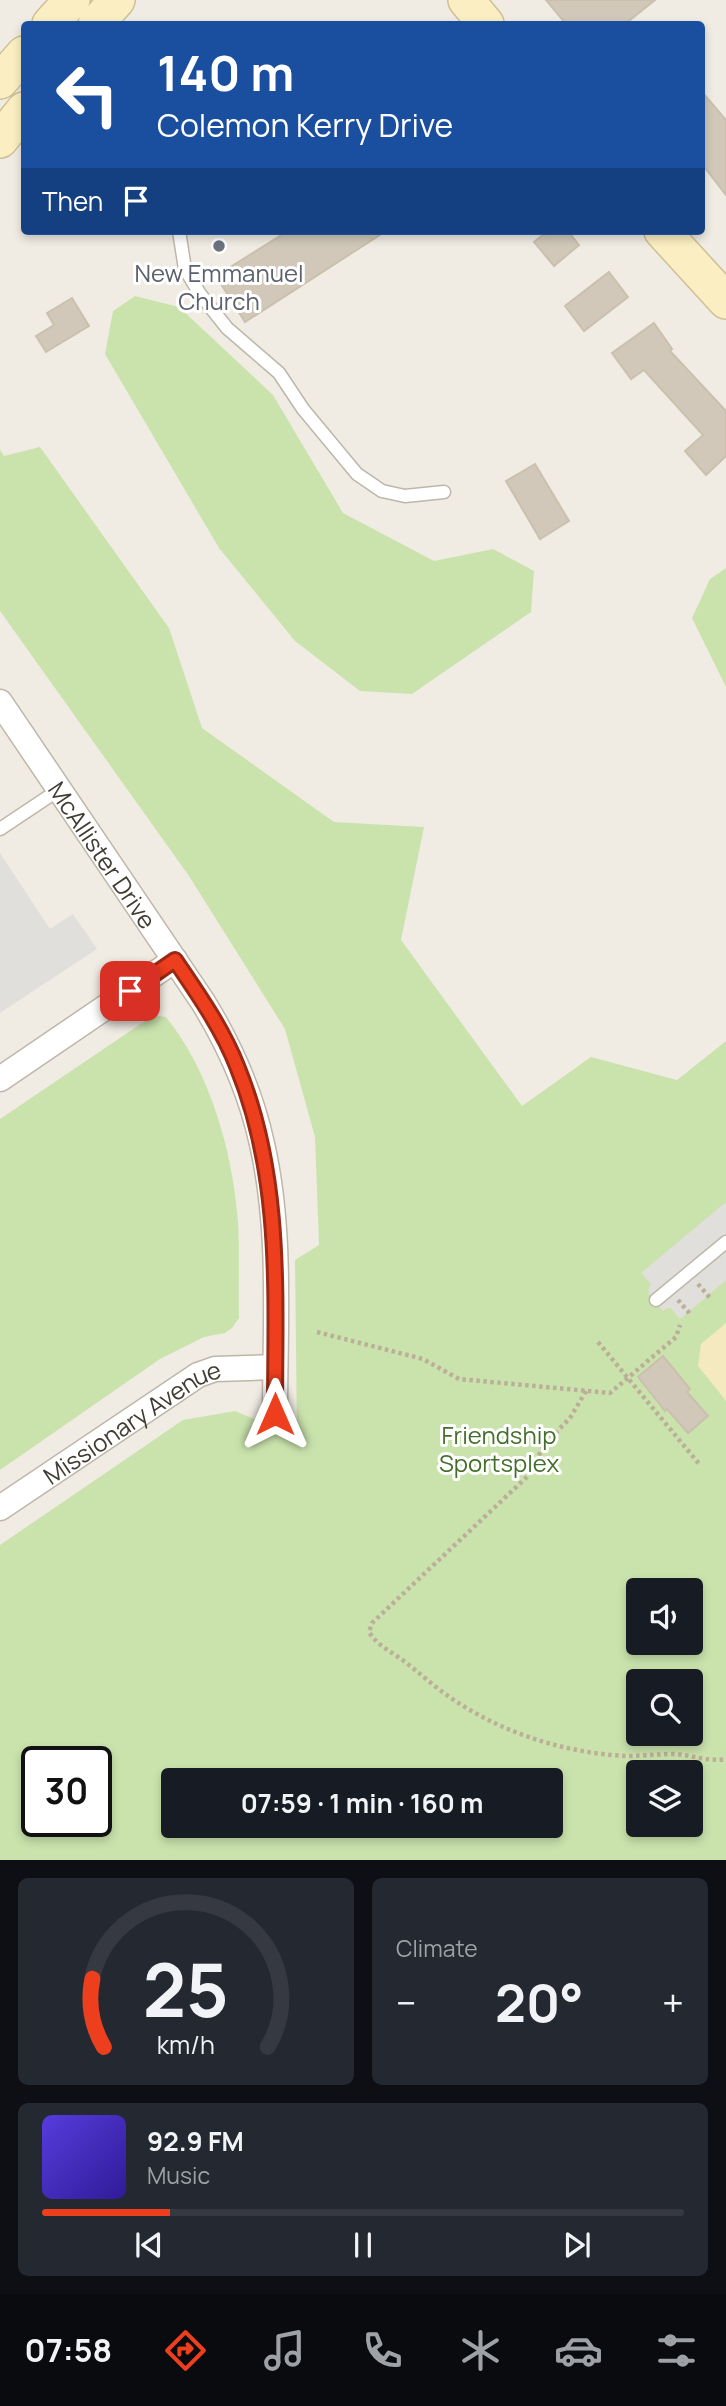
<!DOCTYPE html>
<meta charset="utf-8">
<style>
:root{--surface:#171b24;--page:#242831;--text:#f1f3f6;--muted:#9ea1a6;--line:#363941;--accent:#ed3e1d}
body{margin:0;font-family:Manrope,sans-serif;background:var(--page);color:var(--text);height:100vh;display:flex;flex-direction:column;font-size:26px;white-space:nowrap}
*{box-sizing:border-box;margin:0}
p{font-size:23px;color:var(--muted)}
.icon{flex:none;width:38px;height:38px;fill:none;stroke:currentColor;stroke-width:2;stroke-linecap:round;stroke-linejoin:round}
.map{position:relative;height:1860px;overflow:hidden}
.side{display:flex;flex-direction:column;gap:18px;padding:18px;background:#0d0f14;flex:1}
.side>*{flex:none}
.guide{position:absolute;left:21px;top:21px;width:684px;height:214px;border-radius:7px;box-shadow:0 4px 10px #0003;background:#1a4fa0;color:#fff;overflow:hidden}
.tools{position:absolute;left:626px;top:1578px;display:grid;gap:14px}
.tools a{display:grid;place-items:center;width:77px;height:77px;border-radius:7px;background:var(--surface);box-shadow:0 4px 10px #0003;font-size:35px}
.speed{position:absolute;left:21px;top:1746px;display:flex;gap:14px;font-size:35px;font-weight:700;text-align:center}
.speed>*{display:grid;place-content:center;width:91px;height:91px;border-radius:50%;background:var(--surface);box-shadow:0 4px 10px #0003;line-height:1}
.speed .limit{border:4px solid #111;border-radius:10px;background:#fff;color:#111}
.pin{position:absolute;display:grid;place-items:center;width:60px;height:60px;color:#fff;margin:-30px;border-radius:14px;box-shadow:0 4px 10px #0006}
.me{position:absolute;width:77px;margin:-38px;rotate:0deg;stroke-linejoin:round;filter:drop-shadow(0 0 5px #0008)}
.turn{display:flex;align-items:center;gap:24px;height:147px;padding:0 21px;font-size:32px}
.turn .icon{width:91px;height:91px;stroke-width:2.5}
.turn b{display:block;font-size:49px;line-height:60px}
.then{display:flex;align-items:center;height:66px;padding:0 21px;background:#0003;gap:14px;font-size:26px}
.big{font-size:52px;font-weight:700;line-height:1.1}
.side .card{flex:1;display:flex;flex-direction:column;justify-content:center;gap:10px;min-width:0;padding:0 24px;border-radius:10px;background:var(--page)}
.side .dial{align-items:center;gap:0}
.dial svg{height:182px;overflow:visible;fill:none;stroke:var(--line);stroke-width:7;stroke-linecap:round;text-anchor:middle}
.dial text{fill:var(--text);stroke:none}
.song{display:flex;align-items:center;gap:21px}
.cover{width:84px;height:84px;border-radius:10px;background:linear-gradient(135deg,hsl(250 70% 55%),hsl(250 70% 35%))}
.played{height:7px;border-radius:4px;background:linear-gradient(90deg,var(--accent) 20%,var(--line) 20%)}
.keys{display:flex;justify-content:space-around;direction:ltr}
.heat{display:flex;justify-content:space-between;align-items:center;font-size:38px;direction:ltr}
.side .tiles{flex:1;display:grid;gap:18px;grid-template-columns:1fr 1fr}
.card:last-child{grid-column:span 2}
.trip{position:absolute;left:161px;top:1768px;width:402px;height:70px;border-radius:7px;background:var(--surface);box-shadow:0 4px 10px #0003;font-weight:700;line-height:70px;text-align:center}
.tab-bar{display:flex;height:112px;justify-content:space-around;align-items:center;background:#090b0e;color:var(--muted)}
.tab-bar .icon{width:49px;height:49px}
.tab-bar .active{color:var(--accent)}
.tab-bar b{font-size:32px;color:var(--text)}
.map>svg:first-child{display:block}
</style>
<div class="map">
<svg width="726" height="1860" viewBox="0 0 726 1860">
<rect width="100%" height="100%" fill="#f0ece3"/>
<path fill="#cae3ad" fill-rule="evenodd" d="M135,296L179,307L273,395L343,513L434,561L493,549L534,571L531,612L412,694L360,691L295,641L219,548L105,354L113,311Z
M40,447L169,628L202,728L334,822L424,827L401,940L522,1106L591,1057L677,1080L726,1041V1860H0V1545L183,1420L235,1411L297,1437L295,1260L319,1245L315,1137L285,1029L189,876L0,611V450L4,456ZM639,1591H691V1643H639ZM639,1682H691V1734H639ZM37,1762H96V1822H37ZM639,1773H691V1825H639ZM173,1780H551V1825H173Z
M726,568V687L692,618L710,579Z
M158,1016L166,1017C210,1071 233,1153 238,1222C240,1253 238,1286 239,1318L232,1328L225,1333L204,1337L160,1359L0,1470V1119L148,1019Z"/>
<path fill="#f4e9bf" d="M726,1323V1401L698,1366L701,1344Z"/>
<path fill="#e1dfdb" d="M0,853L50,929L73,914L97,949L0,1013Z
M726,1202V1280L680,1319L671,1308H667L663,1311L648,1292L651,1284L641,1273Z"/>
<path fill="#d1c8b9" stroke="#cbc0ad" stroke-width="2" d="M546,0H655L625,24H566Z
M702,92L726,120V195L702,164Z
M288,231H386L245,322L216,276Z
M548,231H568L579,245L554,266L534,242Z
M609,272L628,297L584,331L565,306Z
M72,298L89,326L46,352L36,336L54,325L47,313Z
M654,323L672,349L670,351L726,411V456L706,475L685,451L703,435L644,370L631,379L612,353Z
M535,464L569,521L540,539L506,481Z
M663,1356L690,1389L687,1392L708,1416L688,1433L667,1409L665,1411L638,1377Z"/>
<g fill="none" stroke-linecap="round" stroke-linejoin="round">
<g stroke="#beb7a9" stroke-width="15">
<path id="service" d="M179,231L185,269L200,294L227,328L279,373L303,409L357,474L382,491L405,496L444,492
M0,829L60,789
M656,1300L726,1242"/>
</g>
<g stroke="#beb7a9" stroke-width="27">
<g id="minor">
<path id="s1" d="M0,702L203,1002C230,1046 251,1093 262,1144C282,1231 275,1325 275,1414"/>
<path d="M0,1079L175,960"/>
<path id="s2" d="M0,1508L198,1375L215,1369L275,1367"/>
</g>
</g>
<g stroke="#cec095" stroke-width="38">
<path id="secondary" d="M466,0L486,24
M50,24L72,0
M96,24L117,0
M0,81L24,54
M0,140L24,110
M662,231L726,301"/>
</g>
<path stroke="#bcaf98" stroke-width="4.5" stroke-dasharray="3.5 3.5" stroke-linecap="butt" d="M698,1284L711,1299
M678,1300L691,1315
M317,1332L423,1359L459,1379L610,1393L676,1337L680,1325
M598,1342L700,1465
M586,1391L570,1418L544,1445L529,1475L372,1623L369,1632C379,1648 395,1653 409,1665C423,1676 436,1688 451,1698C502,1733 565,1753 626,1756C642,1756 658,1754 674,1754C692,1755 708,1762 726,1759"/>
<use href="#service" stroke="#fff" stroke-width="12"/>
<use href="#minor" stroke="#fff" stroke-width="24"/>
<use href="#secondary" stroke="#fbeec2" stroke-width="35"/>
</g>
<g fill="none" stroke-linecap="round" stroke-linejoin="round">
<g stroke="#9a2813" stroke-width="18">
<path id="route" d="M130,991L175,960C198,994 222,1028 237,1066C283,1178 275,1296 275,1414"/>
</g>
<use href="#route" stroke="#ed3e1d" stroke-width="12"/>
</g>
<circle fill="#6b7280" stroke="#fff" stroke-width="2.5" cx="219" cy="246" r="7"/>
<g text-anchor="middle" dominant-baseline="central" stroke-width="6" stroke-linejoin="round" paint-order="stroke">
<g font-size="24" fill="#5b616d" stroke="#fff">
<text x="219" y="272">New Emmanuel<tspan x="219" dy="28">Church</tspan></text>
</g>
<g font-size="24" fill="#413c34" stroke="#fff">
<text stroke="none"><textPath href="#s1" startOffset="184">McAllister Drive</textPath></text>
<text stroke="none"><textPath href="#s2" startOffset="158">Missionary Avenue</textPath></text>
</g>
<g font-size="24" fill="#446f2b" stroke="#fff">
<text x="499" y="1434">Friendship<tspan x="499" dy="28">Sportsplex</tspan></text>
</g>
</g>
</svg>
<div class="tools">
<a><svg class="icon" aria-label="sound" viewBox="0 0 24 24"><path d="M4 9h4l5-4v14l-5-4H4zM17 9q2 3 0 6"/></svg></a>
<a><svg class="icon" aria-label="search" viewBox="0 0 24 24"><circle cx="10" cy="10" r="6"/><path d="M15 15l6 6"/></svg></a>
<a><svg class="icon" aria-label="layers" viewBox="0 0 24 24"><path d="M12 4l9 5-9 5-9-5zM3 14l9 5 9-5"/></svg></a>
</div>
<div class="speed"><div class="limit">30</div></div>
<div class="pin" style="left:130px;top:991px;background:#d93025"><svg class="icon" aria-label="arrive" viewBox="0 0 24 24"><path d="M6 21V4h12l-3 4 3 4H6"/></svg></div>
<svg class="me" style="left:275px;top:1414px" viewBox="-20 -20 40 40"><path d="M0-17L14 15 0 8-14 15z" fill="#ed3e1d" stroke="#fff" stroke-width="4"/></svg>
<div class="trip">07:59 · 1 min · 160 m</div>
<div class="guide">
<div class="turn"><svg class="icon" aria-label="left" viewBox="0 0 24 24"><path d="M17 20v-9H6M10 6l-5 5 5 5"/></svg><div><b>140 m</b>Colemon Kerry Drive</div></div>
<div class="then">Then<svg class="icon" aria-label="arrive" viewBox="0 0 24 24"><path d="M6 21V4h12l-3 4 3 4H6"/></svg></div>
</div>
</div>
<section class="side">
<div class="tiles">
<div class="card dial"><svg viewBox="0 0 100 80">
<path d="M14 69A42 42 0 1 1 86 69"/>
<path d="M14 69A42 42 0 0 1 9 39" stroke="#ed3e1d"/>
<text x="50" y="56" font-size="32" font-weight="700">25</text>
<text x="50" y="72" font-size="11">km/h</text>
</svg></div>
<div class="card"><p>Climate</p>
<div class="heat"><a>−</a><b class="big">20°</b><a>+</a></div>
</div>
<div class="card">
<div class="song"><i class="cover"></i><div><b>92.9 FM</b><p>Music</p></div></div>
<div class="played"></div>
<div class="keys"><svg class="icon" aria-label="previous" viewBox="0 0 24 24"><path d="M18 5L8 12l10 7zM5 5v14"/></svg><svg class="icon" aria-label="pause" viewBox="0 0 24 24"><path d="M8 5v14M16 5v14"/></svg><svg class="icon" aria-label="next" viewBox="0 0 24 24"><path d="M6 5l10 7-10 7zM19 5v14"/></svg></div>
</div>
</div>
</section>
<nav class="tab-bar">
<b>07:58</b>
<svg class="icon active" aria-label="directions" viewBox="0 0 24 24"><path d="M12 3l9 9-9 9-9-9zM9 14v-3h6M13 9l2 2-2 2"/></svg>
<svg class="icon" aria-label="music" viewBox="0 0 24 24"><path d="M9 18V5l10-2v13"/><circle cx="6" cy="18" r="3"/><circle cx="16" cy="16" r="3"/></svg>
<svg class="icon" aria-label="phone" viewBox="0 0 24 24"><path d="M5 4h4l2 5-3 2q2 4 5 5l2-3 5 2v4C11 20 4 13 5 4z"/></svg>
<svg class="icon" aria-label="climate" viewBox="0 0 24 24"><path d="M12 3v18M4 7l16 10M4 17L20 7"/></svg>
<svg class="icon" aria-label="car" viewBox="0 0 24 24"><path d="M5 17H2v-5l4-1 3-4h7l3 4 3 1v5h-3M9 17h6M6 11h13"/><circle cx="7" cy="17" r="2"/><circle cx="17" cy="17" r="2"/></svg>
<svg class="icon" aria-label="filters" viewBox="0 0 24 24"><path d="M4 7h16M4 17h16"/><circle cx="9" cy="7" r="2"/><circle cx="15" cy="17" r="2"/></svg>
</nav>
